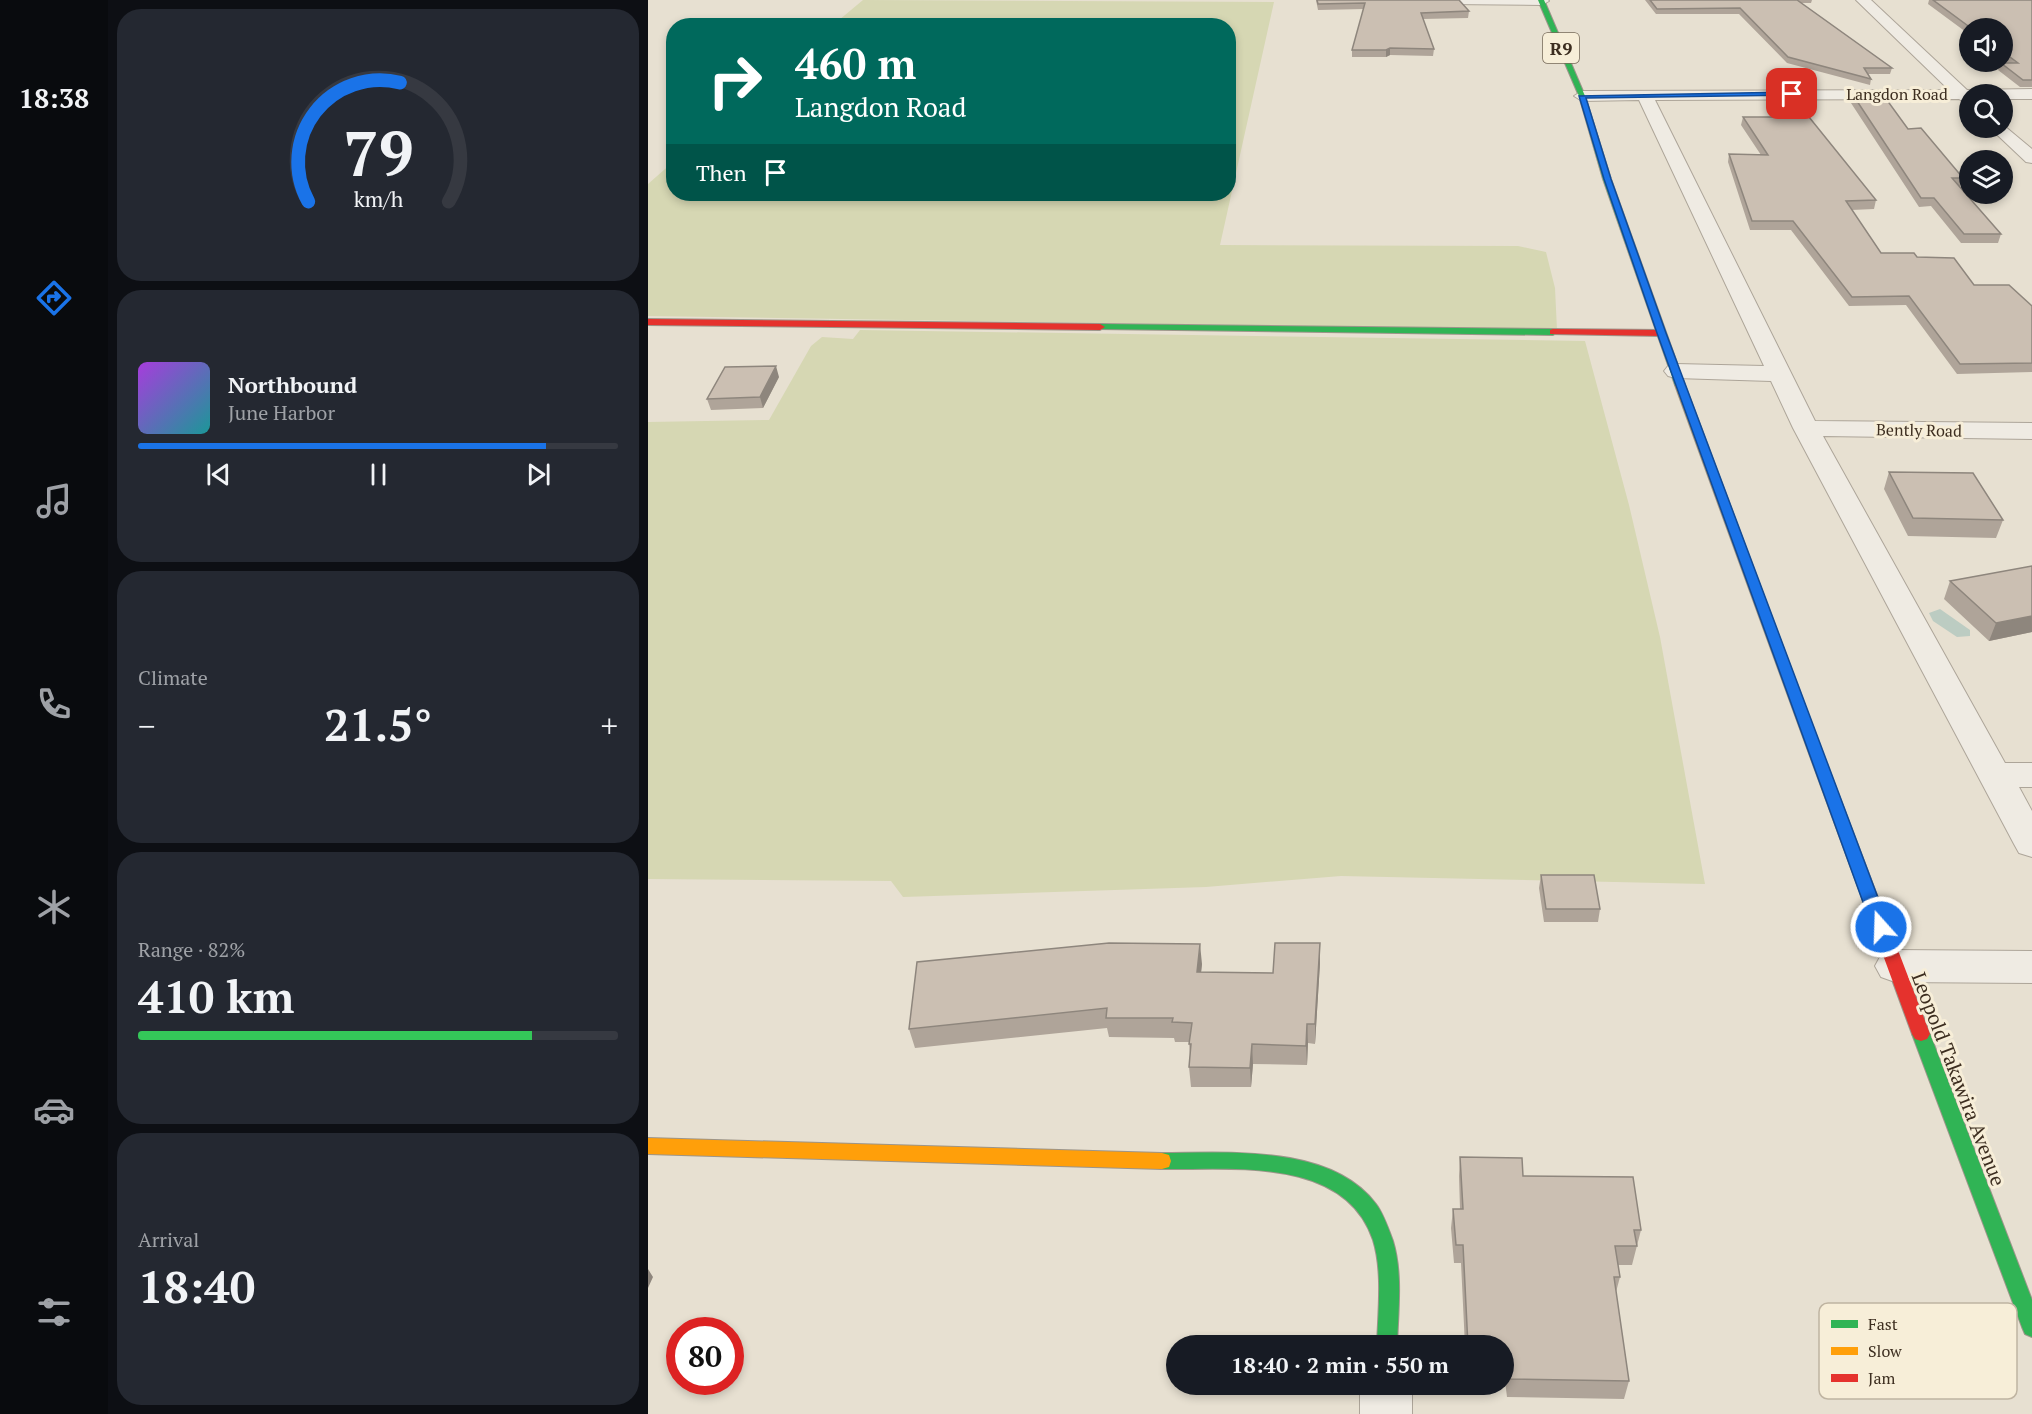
<!DOCTYPE html>
<meta charset="utf-8">
<style>
:root{--surface:#171b24;--page:#242831;--text:#f1f3f6;--muted:#9ea1a6;--line:#363941;--accent:#1a73e8}
body{margin:0;font-family:"PT Serif",serif;background:var(--page);color:var(--text);height:100vh;display:flex;flex-direction:column;font-size:22px;white-space:nowrap}
*{box-sizing:border-box;margin:0}
p{font-size:20px;color:var(--muted)}
.icon{flex:none;width:33px;height:33px;fill:none;stroke:currentColor;stroke-width:2;stroke-linecap:round;stroke-linejoin:round}
.map{position:relative;flex:1;overflow:hidden}
.side{display:flex;flex-direction:column;gap:9px;padding:9px;background:#0d0f14;width:540px}
.side>*{flex:none}
.top-card{position:absolute;left:18px;top:18px;width:570px;height:183px;border-radius:24px;box-shadow:0 3px 9px #0003;background:#00695c;color:#fff;overflow:hidden}
.buttons{position:absolute;left:1311px;top:18px;display:grid;gap:12px}
.buttons a{display:grid;place-items:center;width:54px;height:54px;border-radius:50%;background:var(--surface);box-shadow:0 3px 9px #0003;font-size:30px}
.speed{position:absolute;left:18px;top:1317px;display:flex;gap:12px;font-size:30px;font-weight:700;text-align:center}
.speed>*{display:grid;place-content:center;width:78px;height:78px;border-radius:50%;background:var(--surface);box-shadow:0 3px 9px #0003;line-height:1}
.speed .limit{border:9px solid #d22;background:#fff;color:#111}
.pin{position:absolute;display:grid;place-items:center;width:51px;height:51px;color:#fff;margin:-26px;border-radius:12px;box-shadow:0 3px 9px #0006}
.me{position:absolute;width:66px;margin:-33px;rotate:340deg;stroke-linejoin:round;filter:drop-shadow(0 0 4px #0008)}
.turn{display:flex;align-items:center;gap:21px;height:126px;padding:0 30px;font-size:27px}
.turn .icon{width:78px;height:78px;stroke-width:2.5}
.turn b{display:block;font-size:42px;line-height:51px}
.then{display:flex;align-items:center;height:57px;padding:0 30px;background:#0003;gap:12px;font-size:22px}
.big{font-size:45px;font-weight:700;line-height:1.1}
.side .card{flex:1;display:flex;flex-direction:column;justify-content:center;gap:9px;min-width:0;padding:0 21px;border-radius:24px;background:var(--page)}
.side .dial{align-items:center;gap:0}
.dial svg{height:156px;overflow:visible;fill:none;stroke:var(--line);stroke-width:7;stroke-linecap:round;text-anchor:middle}
.dial text{fill:var(--text);stroke:none}
.song{display:flex;align-items:center;gap:18px}
.cover{width:72px;height:72px;border-radius:9px;background:linear-gradient(135deg,hsl(280 70% 55%),hsl(180 70% 35%))}
.played{height:6px;border-radius:3px;background:linear-gradient(90deg,var(--accent) 85%,var(--line) 85%)}
.keys{display:flex;justify-content:space-around;direction:ltr}
.heat{display:flex;justify-content:space-between;align-items:center;font-size:33px;direction:ltr}
.charge{height:9px;border-radius:4px;background:linear-gradient(90deg,#34c759 82%,var(--line) 0)}
.trip{position:absolute;left:518px;top:1335px;width:348px;height:60px;border-radius:30px;background:var(--surface);box-shadow:0 3px 9px #0003;font-weight:700;line-height:60px;text-align:center}
main{display:flex;flex:1;min-height:0}
.menu{display:flex;flex-direction:column;width:108px;justify-content:space-around;align-items:center;background:#090b0e;color:var(--muted)}
.menu .icon{width:42px;height:42px}
.menu .selected{color:var(--accent)}
.menu b{font-size:27px;color:var(--text)}
.map>svg:first-child{display:block}
</style>
<main>
<nav class="menu">
<b>18:38</b>
<svg class="icon selected" aria-label="directions" viewBox="0 0 24 24"><path d="M12 3l9 9-9 9-9-9zM9 14v-3h6M13 9l2 2-2 2"/></svg>
<svg class="icon" aria-label="music" viewBox="0 0 24 24"><path d="M9 18V5l10-2v13"/><circle cx="6" cy="18" r="3"/><circle cx="16" cy="16" r="3"/></svg>
<svg class="icon" aria-label="phone" viewBox="0 0 24 24"><path d="M5 4h4l2 5-3 2q2 4 5 5l2-3 5 2v4C11 20 4 13 5 4z"/></svg>
<svg class="icon" aria-label="climate" viewBox="0 0 24 24"><path d="M12 3v18M4 7l16 10M4 17L20 7"/></svg>
<svg class="icon" aria-label="car" viewBox="0 0 24 24"><path d="M5 17H2v-5l4-1 3-4h7l3 4 3 1v5h-3M9 17h6M6 11h13"/><circle cx="7" cy="17" r="2"/><circle cx="17" cy="17" r="2"/></svg>
<svg class="icon" aria-label="filters" viewBox="0 0 24 24"><path d="M4 7h16M4 17h16"/><circle cx="9" cy="7" r="2"/><circle cx="15" cy="17" r="2"/></svg>
</nav>
<section class="side">
<div class="card dial"><svg viewBox="0 0 100 80">
<path d="M14 69A42 42 0 1 1 86 69"/>
<path d="M14 69A42 42 0 0 1 61 8" stroke="#1a73e8"/>
<text x="50" y="56" font-size="32" font-weight="700">79</text>
<text x="50" y="72" font-size="11">km/h</text>
</svg></div>
<div class="card">
<div class="song"><i class="cover"></i><div><b>Northbound</b><p>June Harbor</p></div></div>
<div class="played"></div>
<div class="keys"><svg class="icon" aria-label="previous" viewBox="0 0 24 24"><path d="M18 5L8 12l10 7zM5 5v14"/></svg><svg class="icon" aria-label="pause" viewBox="0 0 24 24"><path d="M8 5v14M16 5v14"/></svg><svg class="icon" aria-label="next" viewBox="0 0 24 24"><path d="M6 5l10 7-10 7zM19 5v14"/></svg></div>
</div>
<div class="card"><p>Climate</p>
<div class="heat"><a>−</a><b class="big">21.5°</b><a>+</a></div>
</div>
<div class="card"><p>Range · 82%</p><b class="big">410 km</b><div class="charge"></div></div>
<div class="card"><p>Arrival</p><b class="big">18:40</b></div>
</section>
<div class="map">
<svg width="1384" height="1414" viewBox="0 0 1384 1414">
<rect width="100%" height="100%" fill="#e7e0d1"/>
<path fill="#d6d7b3" d="M215,0L626,2L572,245L870,246L898,252L907,288L909,330L0,316V184L25,162L26,194H580V26L185,25Z
M212,330L937,341L981,505L1012,637L1057,884L693,876L558,887L255,897L243,881L0,879V422L121,420L163,346L174,337L205,339Z"/>
<path fill="#bcccc2" d="M1292,609L1322,630V636L1309,637L1285,621L1281,613Z"/>
<g fill="none" stroke-linecap="round" stroke-linejoin="round">
<g stroke="#ada599" stroke-width="2">
<path id="street" d="M794,0H900L901,1L894,5L801,4Z
M1208,0H1223L1319,90L1384,89V99H1354V94H1322V106L1311,99L1007,100L1167,421L1384,423V439L1175,436L1357,763H1384V787H1371L1384,811V857L1371,853L1366,844L1145,428L1123,381L1028,378L1020,376L1016,371L1020,366L1028,364L1116,366L991,100L934,101L926,96L934,91L1301,90Z
M1354,124L1384,149V163L1378,162L1342,128H1354Z
M1247,950L1384,951V983L1247,982L1233,977L1227,966L1233,955Z
M712,1384H764V1414H712Z"/>
</g>
<g stroke="#9c958a" stroke-width="2">
<path id="fast" d="M890,0H896L937,96L963,179L1037,385L1035,387L1027,385L955,179L931,96Z
M452,324L905,329L910,332L905,335L449,329L447,327Z
M1273,1027L1279,1029L1282,1034L1384,1300V1337L1377,1334L1374,1327L1264,1034L1267,1029Z
M514,1153C580,1153 683,1144 728,1204C735,1213 741,1230 745,1241C755,1274 750,1312 749,1346H729C730,1312 735,1272 725,1240C697,1156 584,1170 514,1169L507,1167L505,1161L507,1155Z"/>
</g>
<g stroke="#9c958a" stroke-width="2">
<path id="slow" d="M1032,382L1037,385L1177,759L1175,762H1165L1163,759L1027,385Z
M0,1138L514,1153L521,1155L523,1161L521,1167L514,1169L0,1154Z"/>
</g>
<g stroke="#9c958a" stroke-width="2">
<path id="jam" d="M0,319L452,324L457,327L452,330L0,325Z
M905,329L1013,330L1018,333L1013,336L902,334V330Z
M1170,754L1177,759L1282,1034L1279,1039L1273,1041L1267,1039L1264,1034L1163,759Z"/>
</g>
<use href="#street" fill="#efebe3" fill-rule="evenodd"/>
<use href="#fast" fill="#30b455" fill-rule="evenodd"/>
<use href="#slow" fill="#ff9f0a" fill-rule="evenodd"/>
<use href="#jam" fill="#e5322d" fill-rule="evenodd"/>
</g>
<path fill="#afa499" d="M668,0H811L821,11L820,18L775,19L786,49L785,56L742,55L738,57H704V50L716,9L670,10Z
M997,0H1164L1163,3H1153L1244,68L1242,74H1220L1223,79L1222,85L1139,63L1091,14H1008Z
M1281,0H1384V87H1372L1350,70L1353,63H1358L1354,60V28H1322V35L1280,4Z
M1205,95L1315,178L1312,186H1311L1353,234L1350,243H1313L1283,206L1271,207L1203,103Z
M1095,117L1228,200L1226,209L1203,210L1233,253L1269,257L1326,285L1384,306V372L1309,374L1258,305L1201,306L1143,230H1102L1080,162L1081,154L1113,155L1093,125Z
M131,377L115,408L63,410L59,399Z
M1241,472L1355,520L1348,538L1260,536L1236,489Z
M1384,566V632L1341,641L1296,599L1302,581Z
M893,875L952,909L950,922H896L891,888Z
M672,943V963L667,1044L660,1043L659,1065L605,1064L603,1087H543L541,1067L542,1055L541,1042H527L526,1038L461,1037L459,1028L267,1048L261,1029L554,964L553,972L625,973Z
M812,1157L875,1176L993,1230L984,1265H970L972,1277L968,1292L981,1381L976,1399L859,1397L857,1381H855V1346H817L813,1263H806L803,1228L805,1209H812L811,1176Z"/>
<path fill="#8e867d" d="M742,48V55L738,57V50Z
M128,366L131,377L115,408L112,397Z
M1384,616V632L1341,641L1348,623Z
M672,943V963L667,1044V1024Z
M552,944L554,964L551,991L549,972Z
M659,1024L660,1043L659,1065L658,1046Z
M604,1044L605,1064L603,1087L602,1068Z
M0,1269L5,1277L0,1288Z"/>
<path fill="#cbbfb2" stroke="#8e867d" stroke-width="1.5" d="M669,0H811L821,11L773,13L786,49L742,48L738,50H704L717,3L670,4Z
M1002,0H1149L1244,68H1216L1223,79L1140,57L1092,8L1009,9Z
M1285,0H1384V80H1375L1353,63H1370L1354,51V28H1323Z
M1205,95L1236,96L1260,129L1273,128L1315,178H1304L1353,234H1316L1286,198H1273Z
M1095,117H1161L1228,200L1198,201L1233,253H1266L1269,257L1306,258L1326,285H1361L1384,306V363L1312,364L1261,296L1204,297L1145,221H1104L1081,154L1120,155Z
M128,366L112,397L59,399L77,367Z
M1241,472L1325,473L1355,520L1265,518Z
M1384,566V616L1348,623L1302,581Z
M893,875H946L952,909H898Z
M461,943L552,944L549,972L625,973L627,943H672L667,1024H659L658,1046L604,1044L602,1068L541,1067L543,1044H541L544,1023L524,1022L525,1018H458L459,1008L261,1029L269,962Z
M812,1157L874,1158L875,1176L985,1177L993,1230H986L989,1246H967L972,1277H966L981,1381L862,1379L860,1363H855V1346H820L815,1245H808L805,1209H815Z"/>
<path fill="#1a73e8" stroke="#114b97" stroke-width="1.5" d="M1144,92L1146,95L938,98L963,179L1018,333L1241,927L1233,933L1224,927L1009,333L956,179L931,96Z"/>
<g text-anchor="middle" dominant-baseline="central" stroke-width="6" stroke-linejoin="round" paint-order="stroke">
<g font-size="16" fill="#3d2e20" stroke="#f7eed8">
<text x="1249" y="94">Langdon Road</text>
<text transform="translate(1271 430) rotate(1)">Bently Road</text>
</g>
<rect fill="#f7eed8" stroke="#756857" stroke-width="1.5" x="895" y="33" width="36" height="30" rx="4.5"/>
<g font-size="18" font-weight="bold" fill="#3d2e20">
<text x="913" y="48">R9</text>
</g>
<g font-size="20" fill="#3d2e20" stroke="#f7eed8">
<text transform="translate(1311 1079) rotate(69)">Leopold Takawira Avenue</text>
</g>
</g>
<rect x="1171" y="1303" width="198" height="96" rx="9" fill="#f7eed8" stroke="#bfb4a1" stroke-width="1.5"/>
<rect x="1183" y="1320" width="27" height="8" fill="#30b455"/>
<rect x="1183" y="1347" width="27" height="8" fill="#ff9f0a"/>
<rect x="1183" y="1374" width="27" height="8" fill="#e5322d"/>
<g font-size="16" fill="#3d2e20">
<text x="1220" y="1330">Fast</text>
<text x="1220" y="1357">Slow</text>
<text x="1220" y="1384">Jam</text>
</g>
</svg>
<div class="buttons">
<a><svg class="icon" aria-label="sound" viewBox="0 0 24 24"><path d="M4 9h4l5-4v14l-5-4H4zM17 9q2 3 0 6"/></svg></a>
<a><svg class="icon" aria-label="search" viewBox="0 0 24 24"><circle cx="10" cy="10" r="6"/><path d="M15 15l6 6"/></svg></a>
<a><svg class="icon" aria-label="layers" viewBox="0 0 24 24"><path d="M12 4l9 5-9 5-9-5zM3 14l9 5 9-5"/></svg></a>
</div>
<div class="speed"><div class="limit">80</div></div>
<div class="pin" style="left:1144px;top:94px;background:#d93025"><svg class="icon" aria-label="arrive" viewBox="0 0 24 24"><path d="M6 21V4h12l-3 4 3 4H6"/></svg></div>
<svg class="me" style="left:1233px;top:927px" viewBox="-20 -20 40 40"><circle r="17" fill="#1a73e8" stroke="#fff" stroke-width="3"/><path d="M0-11L8 9 0 5-8 9z" fill="#fff"/></svg>
<div class="trip">18:40 · 2 min · 550 m</div>
<div class="top-card">
<div class="turn"><svg class="icon" aria-label="right" viewBox="0 0 24 24"><path d="M7 20v-9h11M14 6l5 5-5 5"/></svg><div><b>460 m</b>Langdon Road</div></div>
<div class="then">Then<svg class="icon" aria-label="arrive" viewBox="0 0 24 24"><path d="M6 21V4h12l-3 4 3 4H6"/></svg></div>
</div>
</div>
</main>
